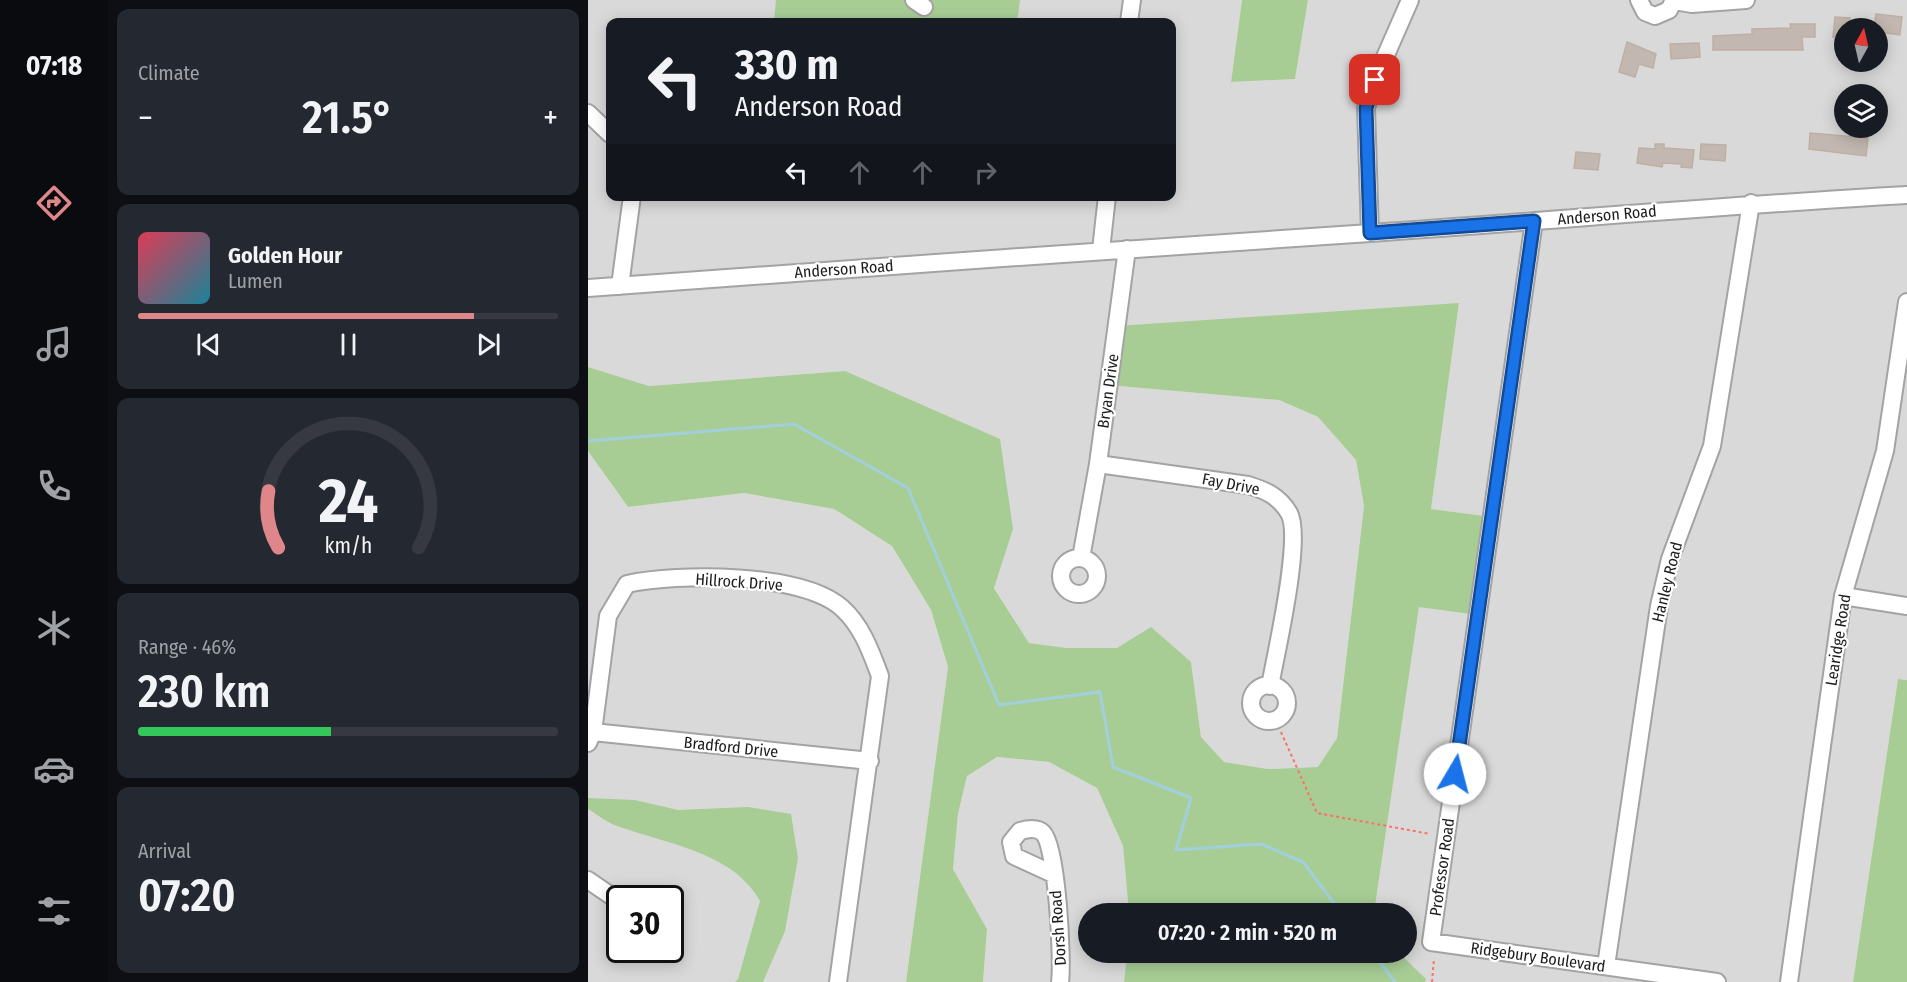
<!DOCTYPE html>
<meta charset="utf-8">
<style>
:root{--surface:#171b24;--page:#242831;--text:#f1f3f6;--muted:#9ea1a6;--line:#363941;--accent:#de8689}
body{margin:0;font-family:"Fira Sans Condensed",sans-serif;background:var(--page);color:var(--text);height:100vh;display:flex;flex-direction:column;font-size:22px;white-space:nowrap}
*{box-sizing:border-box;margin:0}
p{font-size:20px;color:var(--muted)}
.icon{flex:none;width:33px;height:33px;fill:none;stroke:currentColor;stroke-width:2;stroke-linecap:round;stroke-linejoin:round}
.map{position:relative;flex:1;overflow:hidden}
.panel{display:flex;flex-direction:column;gap:9px;padding:9px;background:#0d0f14;width:480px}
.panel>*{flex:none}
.guide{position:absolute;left:18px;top:18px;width:570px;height:183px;border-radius:12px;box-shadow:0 3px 15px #0003;background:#171b24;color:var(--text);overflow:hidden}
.needle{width:39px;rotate:8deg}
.fabs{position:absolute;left:1246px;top:18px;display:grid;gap:12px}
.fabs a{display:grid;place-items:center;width:54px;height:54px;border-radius:50%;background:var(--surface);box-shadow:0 3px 15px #0003;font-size:30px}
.speed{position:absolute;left:18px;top:885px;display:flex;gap:12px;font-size:30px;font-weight:700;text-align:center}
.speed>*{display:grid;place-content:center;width:78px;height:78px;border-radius:50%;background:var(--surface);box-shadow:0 3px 15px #0003;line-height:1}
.speed .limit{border:3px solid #111;border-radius:9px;background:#fff;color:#111}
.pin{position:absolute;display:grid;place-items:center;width:51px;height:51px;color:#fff;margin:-26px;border-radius:12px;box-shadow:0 3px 9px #0006}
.me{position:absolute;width:66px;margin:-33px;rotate:8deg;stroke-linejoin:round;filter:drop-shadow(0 0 4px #0008)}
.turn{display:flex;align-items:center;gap:21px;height:126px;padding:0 30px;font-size:27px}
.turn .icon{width:78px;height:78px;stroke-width:2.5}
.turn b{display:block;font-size:42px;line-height:51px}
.lanes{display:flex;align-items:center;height:57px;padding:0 30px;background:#0003;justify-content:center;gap:30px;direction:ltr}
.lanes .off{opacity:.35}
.big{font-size:45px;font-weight:600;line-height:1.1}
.panel .tile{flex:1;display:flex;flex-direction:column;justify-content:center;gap:9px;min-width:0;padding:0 21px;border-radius:12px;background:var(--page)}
.panel .dial{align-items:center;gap:0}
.dial svg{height:156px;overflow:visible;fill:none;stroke:var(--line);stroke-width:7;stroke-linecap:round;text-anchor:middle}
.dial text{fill:var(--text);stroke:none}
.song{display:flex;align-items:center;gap:18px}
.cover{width:72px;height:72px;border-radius:9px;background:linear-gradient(135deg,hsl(350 70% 55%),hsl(190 70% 35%))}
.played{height:6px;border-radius:3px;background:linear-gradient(90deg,var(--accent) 80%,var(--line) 80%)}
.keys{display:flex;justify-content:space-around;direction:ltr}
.heat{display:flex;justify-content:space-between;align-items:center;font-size:33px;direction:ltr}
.charge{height:9px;border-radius:4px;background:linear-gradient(90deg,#34c759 46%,var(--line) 0)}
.trip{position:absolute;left:490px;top:903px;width:339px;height:60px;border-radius:30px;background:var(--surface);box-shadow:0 3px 15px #0003;font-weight:600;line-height:60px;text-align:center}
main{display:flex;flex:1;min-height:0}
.tab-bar{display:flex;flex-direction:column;width:108px;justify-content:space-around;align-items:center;background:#090b0e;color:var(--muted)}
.tab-bar .icon{width:42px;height:42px}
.tab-bar .selected{color:var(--accent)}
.tab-bar b{font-size:27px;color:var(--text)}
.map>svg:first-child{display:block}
</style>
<main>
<nav class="tab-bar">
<b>07:18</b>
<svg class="icon selected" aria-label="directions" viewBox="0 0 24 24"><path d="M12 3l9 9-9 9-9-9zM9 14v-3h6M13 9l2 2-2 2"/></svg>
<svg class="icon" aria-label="music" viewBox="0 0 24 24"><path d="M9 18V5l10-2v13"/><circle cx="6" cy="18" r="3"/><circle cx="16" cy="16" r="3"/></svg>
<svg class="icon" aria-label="phone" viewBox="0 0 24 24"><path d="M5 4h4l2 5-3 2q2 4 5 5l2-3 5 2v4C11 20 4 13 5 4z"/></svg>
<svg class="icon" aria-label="climate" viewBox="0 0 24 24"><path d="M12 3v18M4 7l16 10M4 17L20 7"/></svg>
<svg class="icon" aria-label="car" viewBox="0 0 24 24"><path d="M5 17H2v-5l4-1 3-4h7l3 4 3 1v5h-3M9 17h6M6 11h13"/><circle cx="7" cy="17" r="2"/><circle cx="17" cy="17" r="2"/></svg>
<svg class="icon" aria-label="filters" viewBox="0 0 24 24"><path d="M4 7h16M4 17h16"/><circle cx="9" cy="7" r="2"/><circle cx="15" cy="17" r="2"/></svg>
</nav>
<section class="panel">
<div class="tile"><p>Climate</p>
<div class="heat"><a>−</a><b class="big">21.5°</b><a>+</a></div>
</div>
<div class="tile">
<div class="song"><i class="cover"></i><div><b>Golden Hour</b><p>Lumen</p></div></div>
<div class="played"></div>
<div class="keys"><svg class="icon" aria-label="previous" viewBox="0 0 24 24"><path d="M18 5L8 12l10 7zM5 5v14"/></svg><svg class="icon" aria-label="pause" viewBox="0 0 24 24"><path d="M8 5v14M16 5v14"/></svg><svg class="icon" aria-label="next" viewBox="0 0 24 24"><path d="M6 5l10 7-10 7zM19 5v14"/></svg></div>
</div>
<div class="tile dial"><svg viewBox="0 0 100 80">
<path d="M14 69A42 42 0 1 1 86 69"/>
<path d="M14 69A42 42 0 0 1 9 40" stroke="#de8689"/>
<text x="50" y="56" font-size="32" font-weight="700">24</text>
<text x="50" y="72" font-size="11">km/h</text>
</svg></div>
<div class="tile"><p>Range · 46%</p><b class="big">230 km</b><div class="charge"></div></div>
<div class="tile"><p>Arrival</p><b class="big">07:20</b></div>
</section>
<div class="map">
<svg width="1319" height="982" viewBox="0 0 1319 982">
<rect width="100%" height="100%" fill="#ede9e1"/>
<path fill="#dad9d9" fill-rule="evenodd" d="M0,0H654L643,82L707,79L720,0H1319V680L1310,679L1265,982H837V979L811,953L819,952V914L786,913L831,606L903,517L843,509L871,303L521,385L691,400L730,417L768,460L776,506L749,738L731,767L680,769L636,762L613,737L603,662L529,648H479L441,643L406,587L425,529L257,371L61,386L0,367ZM22,22H584V196H22ZM1257,28H1290V62H1257ZM1257,94H1290V128H1257Z
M0,451L40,507L156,493L246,509L304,546L343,610L360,667L318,982H0ZM32,898H82V950H32Z
M409,757L461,762L509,788L535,846L541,913L501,914V952L539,953L536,982H395L399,929L365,869L370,814L379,776Z"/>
<path fill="#a7cd95" d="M188,0H432L429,22H186Z
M654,0H720L707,79L643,82Z
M871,303L843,509L904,517L890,615L831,607L786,913H541L535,846L509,788L461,762L409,757L379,776L370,814L365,869L399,929L395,982H318L360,667L343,610L304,546L246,509L156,493L40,507L0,451V367L61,386L257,371L412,439L425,529L406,588L441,643L479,648H529L563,627L603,662L613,737L636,762L680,769L730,767L749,738L776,506L768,460L730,417L691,400L520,385L529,326Z
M1310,679L1319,680V982H1265Z
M0,798L47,800L90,810L160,807L203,814L210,858L207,875L197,931L175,982H147L150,979L172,901C146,853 80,844 32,827C21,824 10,815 0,809Z
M539,953H811L838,979L837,982H536Z"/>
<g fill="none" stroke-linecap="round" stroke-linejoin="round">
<path stroke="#a1d0dc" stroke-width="3" d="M0,441L206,424L320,488L411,705L512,692L525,767L603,798L588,850L673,844L715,862L754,914
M784,952L807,982"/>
</g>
<path fill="#c2b8b1" stroke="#bfafa3" stroke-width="1.5" d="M1288,14L1314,17L1312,35L1290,32V28H1286Z
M1247,17L1262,18L1257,38L1245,37Z
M1202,24H1227V37H1214L1215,50H1125V36L1164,34V29L1203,28Z
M1039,42L1068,54L1065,68L1051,64L1047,77L1031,72Z
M1111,43L1112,57L1083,59L1082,44Z
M1222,133L1280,138L1278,156L1221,149Z
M1067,144H1076V148L1106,150L1104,168L1093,167L1094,164L1075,163L1074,167L1049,163L1051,148L1067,149Z
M1113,144L1138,145L1137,161L1112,159Z
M988,152L1012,154L1010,170L986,168Z"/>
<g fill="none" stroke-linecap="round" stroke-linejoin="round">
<g stroke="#a3a3a3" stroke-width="20">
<path id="minor" d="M326,0L336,7
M1051,0L1057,12L1067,16L1081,10L1086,0
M1086,1L1104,4L1158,0
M541,22L544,0
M0,113L22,134
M946,221L843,942L1129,982
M782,233L778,108L787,80L822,0
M513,250L519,196
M32,286L44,196
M0,288C261,268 521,251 782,233C961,221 1140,205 1319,195
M510,464L660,485C677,490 691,496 701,513C715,537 688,653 682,686
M493,558L510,464L539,249
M473 576a18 18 0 1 1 36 0a18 18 0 1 1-36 0Z
M1255,596L1319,606
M663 703a18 18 0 1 1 36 0a18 18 0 1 1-36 0Z
M5,732L282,761
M0,743L5,732L20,616L39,584C90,573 214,572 254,608C274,626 283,652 292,676L250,982
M465,874L426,856L423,842L432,831C439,829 449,827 455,833C469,846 475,961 472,982
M0,880L32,902
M1018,966L1071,606L1082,559L1124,446L1163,203
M1201,982L1255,596L1297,451L1319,302"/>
</g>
<path stroke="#fa7165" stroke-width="2" stroke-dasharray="3 3" stroke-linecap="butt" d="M693,732L729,813L842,834
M844,982L846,958"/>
<use href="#minor" stroke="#fff" stroke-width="16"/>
</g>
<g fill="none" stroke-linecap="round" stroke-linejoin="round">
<g stroke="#114b97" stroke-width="15">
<path id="route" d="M787,80L778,108L782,233L946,221L867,774"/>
</g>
<use href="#route" stroke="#1a73e8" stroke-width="10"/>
</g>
<g text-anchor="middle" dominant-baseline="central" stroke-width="4.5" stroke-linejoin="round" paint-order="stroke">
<g font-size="16" fill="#1c1c1c" stroke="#fff">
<text transform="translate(1019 215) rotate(-5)">Anderson Road</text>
<text transform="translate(256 269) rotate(-4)">Anderson Road</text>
<text transform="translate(520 391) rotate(-82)">Bryan Drive</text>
<text transform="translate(643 484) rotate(11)">Fay Drive</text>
<text transform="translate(151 582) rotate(4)">Hillrock Drive</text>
<text transform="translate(1079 582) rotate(-76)">Hanley Road</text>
<text transform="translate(1250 640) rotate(-81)">Learidge Road</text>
<text transform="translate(143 747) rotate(6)">Bradford Drive</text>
<text transform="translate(854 867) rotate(-82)">Professor Road</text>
<text transform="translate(470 928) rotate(-94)">Dorsh Road</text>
<text transform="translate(950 957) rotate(8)">Ridgebury Boulevard</text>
</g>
</g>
</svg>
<div class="fabs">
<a><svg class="needle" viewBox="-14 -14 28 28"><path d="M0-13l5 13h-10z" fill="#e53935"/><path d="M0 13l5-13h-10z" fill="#9ea1a6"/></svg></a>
<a><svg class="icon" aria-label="layers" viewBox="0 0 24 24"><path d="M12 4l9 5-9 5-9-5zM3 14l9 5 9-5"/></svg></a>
</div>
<div class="speed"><div class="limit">30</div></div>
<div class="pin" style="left:787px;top:80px;background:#d93025"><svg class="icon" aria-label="arrive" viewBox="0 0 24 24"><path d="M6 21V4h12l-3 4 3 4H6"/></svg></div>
<svg class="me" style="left:867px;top:774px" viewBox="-20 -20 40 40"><circle r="19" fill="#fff"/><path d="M0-13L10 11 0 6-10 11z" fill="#1a73e8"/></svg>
<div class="trip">07:20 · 2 min · 520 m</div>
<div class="guide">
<div class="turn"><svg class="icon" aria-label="left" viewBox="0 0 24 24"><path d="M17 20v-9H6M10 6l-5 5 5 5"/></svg><div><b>330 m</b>Anderson Road</div></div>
<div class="lanes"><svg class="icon" aria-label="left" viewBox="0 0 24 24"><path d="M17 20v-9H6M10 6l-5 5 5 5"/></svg><svg class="icon off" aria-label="ahead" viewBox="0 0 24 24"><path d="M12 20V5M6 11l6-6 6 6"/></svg><svg class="icon off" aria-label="ahead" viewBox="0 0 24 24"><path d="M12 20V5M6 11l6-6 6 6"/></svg><svg class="icon off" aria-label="right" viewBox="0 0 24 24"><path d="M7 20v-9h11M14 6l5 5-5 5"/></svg></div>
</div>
</div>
</main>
